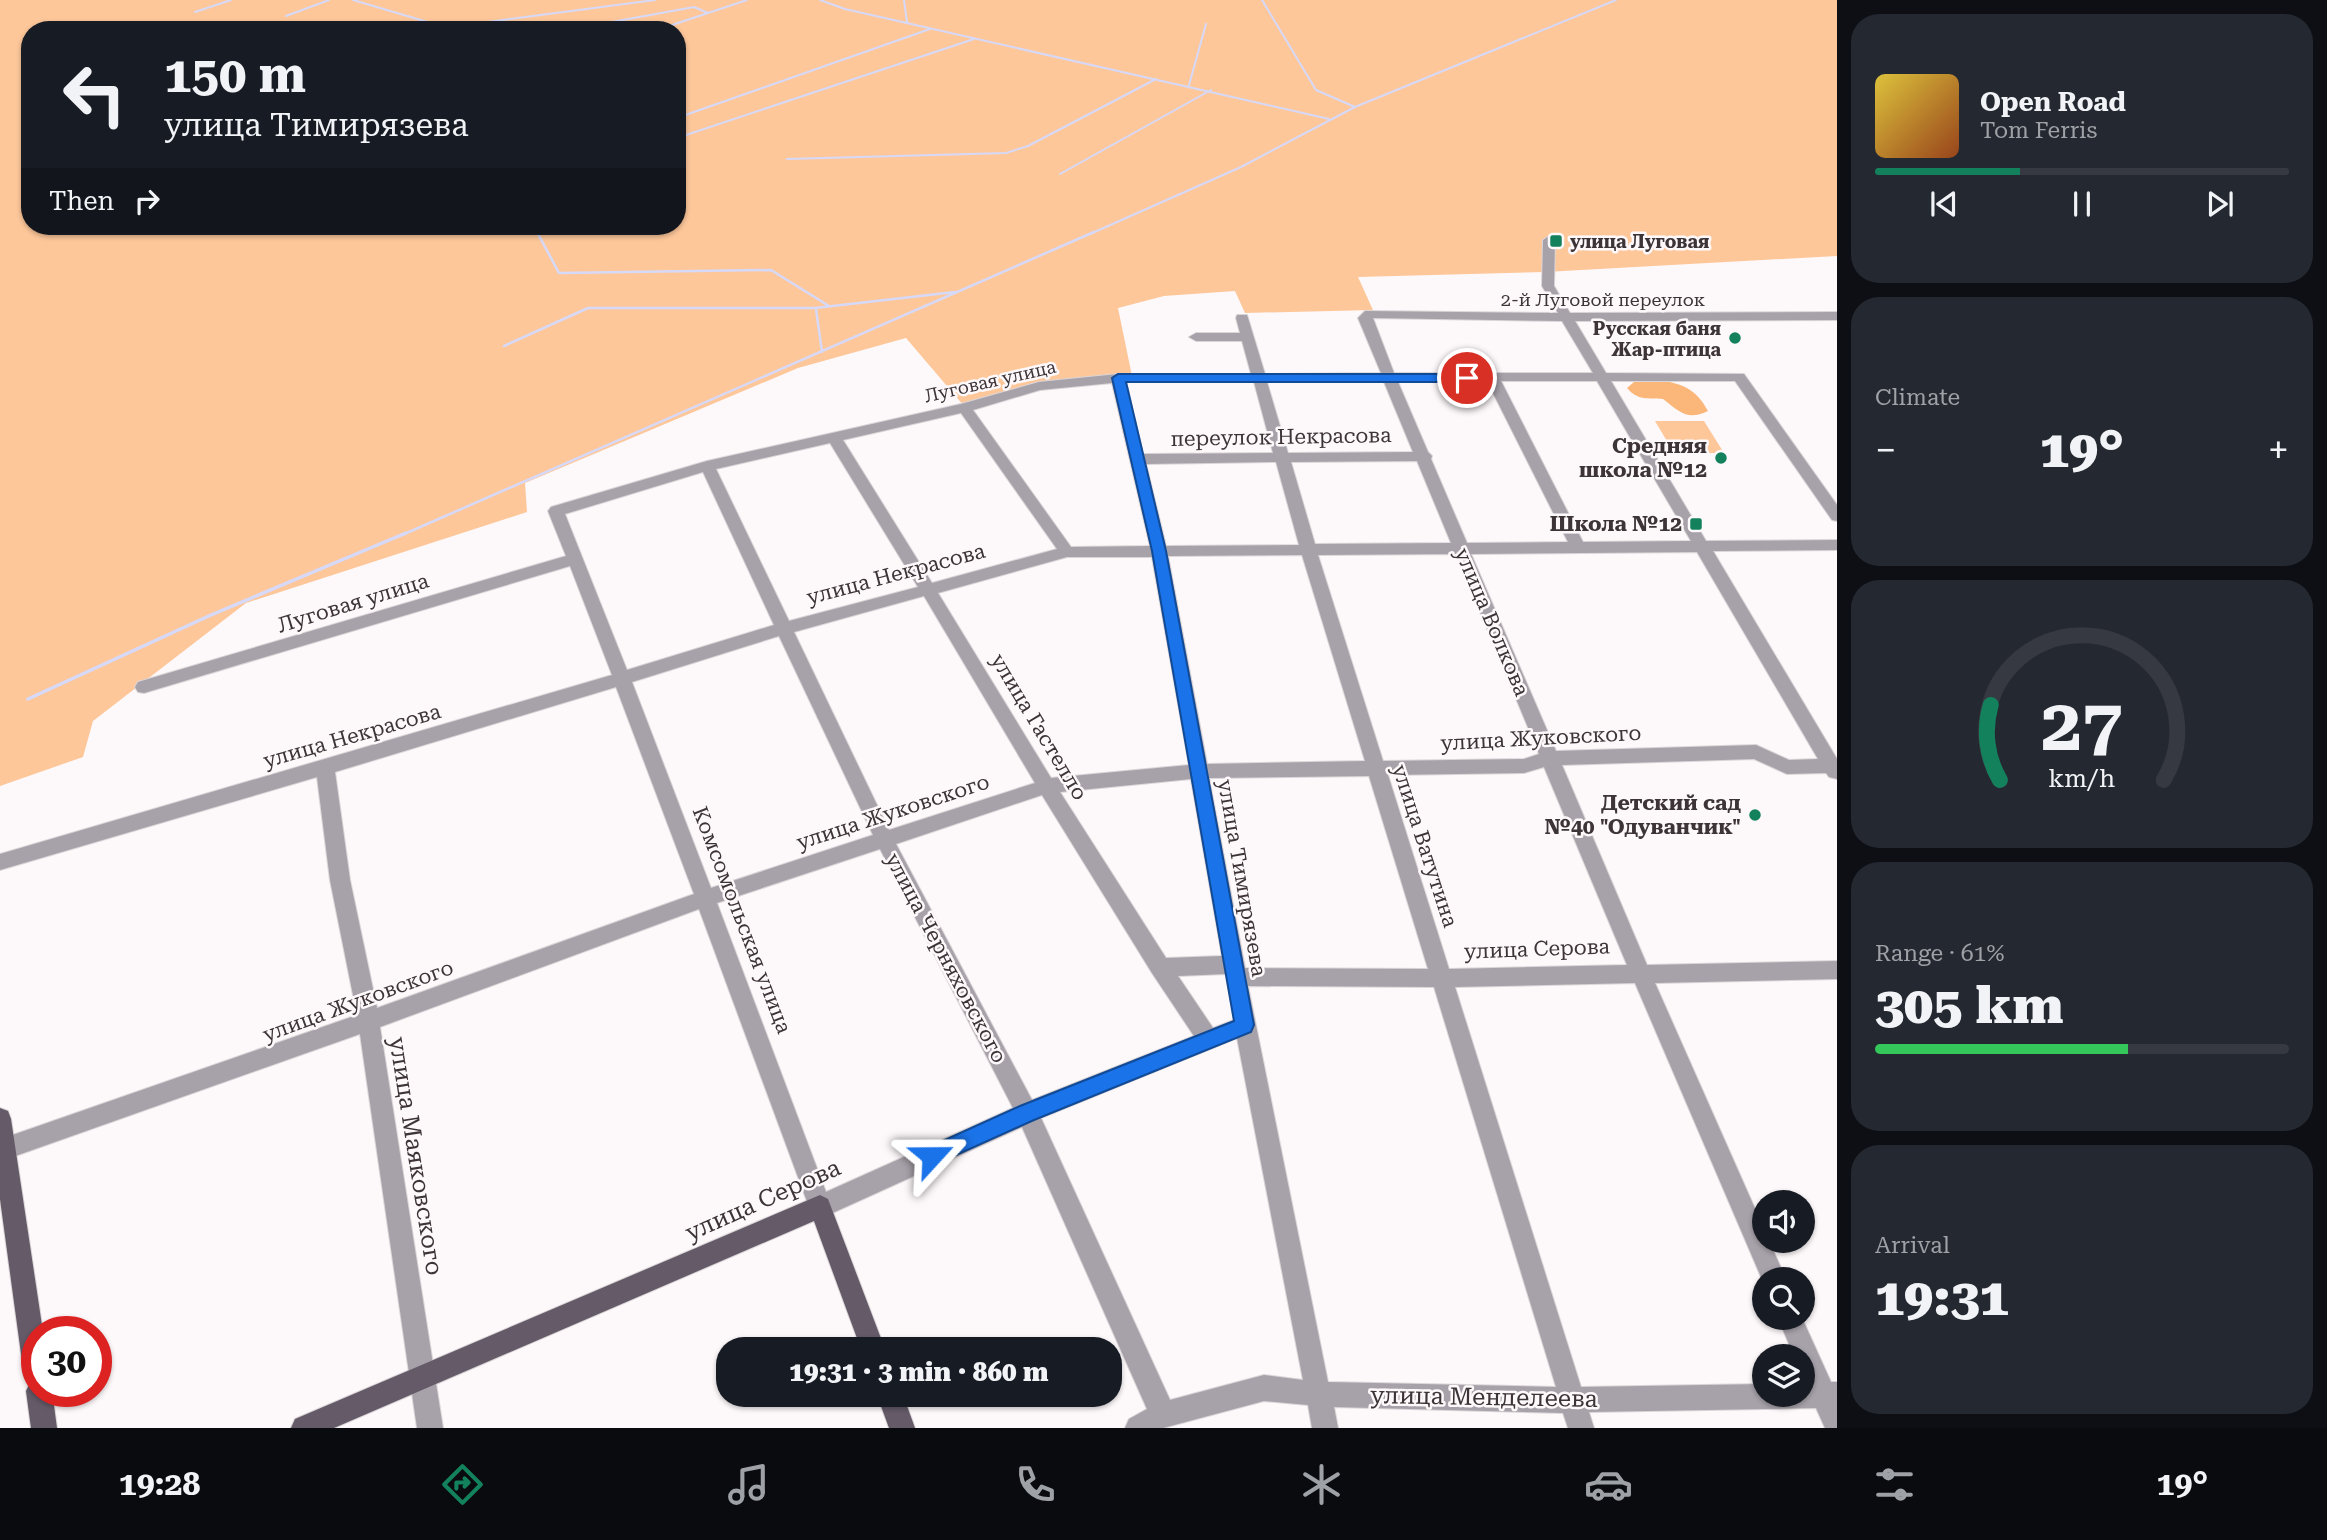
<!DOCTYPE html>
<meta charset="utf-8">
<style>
:root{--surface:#171b24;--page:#242831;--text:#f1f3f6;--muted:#9ea1a6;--line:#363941;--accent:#14815d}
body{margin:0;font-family:"Roboto Serif",serif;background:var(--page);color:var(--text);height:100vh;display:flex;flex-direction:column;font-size:26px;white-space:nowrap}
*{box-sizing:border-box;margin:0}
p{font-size:23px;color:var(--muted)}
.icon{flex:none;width:38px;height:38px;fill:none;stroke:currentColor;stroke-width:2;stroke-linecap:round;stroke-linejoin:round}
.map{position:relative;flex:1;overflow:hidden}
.sheet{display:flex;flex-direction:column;gap:14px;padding:14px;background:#0d0f14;width:490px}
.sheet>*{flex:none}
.hud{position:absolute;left:21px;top:21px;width:665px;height:214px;border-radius:28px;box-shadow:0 2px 5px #0004;background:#171b24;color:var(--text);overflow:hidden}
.buttons{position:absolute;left:1752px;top:1190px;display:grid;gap:14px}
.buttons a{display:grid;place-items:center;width:63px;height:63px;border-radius:50%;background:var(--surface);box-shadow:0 2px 5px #0004;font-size:35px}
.speed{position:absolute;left:21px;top:1316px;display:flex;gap:14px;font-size:35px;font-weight:700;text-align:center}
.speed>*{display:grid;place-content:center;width:91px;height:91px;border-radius:50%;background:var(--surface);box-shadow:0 2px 5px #0004;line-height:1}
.speed .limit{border:10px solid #d22;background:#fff;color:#111}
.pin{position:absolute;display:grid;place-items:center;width:60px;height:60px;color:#fff;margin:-30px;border:4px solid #fff;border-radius:50%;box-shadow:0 2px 7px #0007}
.me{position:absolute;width:77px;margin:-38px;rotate:66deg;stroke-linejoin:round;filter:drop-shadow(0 0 5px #0008)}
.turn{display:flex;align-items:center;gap:24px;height:147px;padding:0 28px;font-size:32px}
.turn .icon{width:91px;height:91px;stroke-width:2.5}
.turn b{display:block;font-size:49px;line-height:60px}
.then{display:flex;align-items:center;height:66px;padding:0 28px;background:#0003;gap:14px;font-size:26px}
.big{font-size:52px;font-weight:800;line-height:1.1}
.sheet .tile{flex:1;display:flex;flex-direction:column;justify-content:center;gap:10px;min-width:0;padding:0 24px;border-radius:28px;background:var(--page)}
.sheet .dial{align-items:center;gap:0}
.dial svg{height:182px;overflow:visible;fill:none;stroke:var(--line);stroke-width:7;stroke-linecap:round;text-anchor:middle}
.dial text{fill:var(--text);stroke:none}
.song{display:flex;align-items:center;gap:21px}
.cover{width:84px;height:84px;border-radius:10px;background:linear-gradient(135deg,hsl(50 70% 55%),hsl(20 70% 35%))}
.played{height:7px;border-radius:4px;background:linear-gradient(90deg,var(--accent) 35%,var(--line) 35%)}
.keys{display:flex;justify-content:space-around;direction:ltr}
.heat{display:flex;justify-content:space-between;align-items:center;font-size:38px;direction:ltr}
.charge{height:10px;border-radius:5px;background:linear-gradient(90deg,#34c759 61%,var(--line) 0)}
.trip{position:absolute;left:716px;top:1337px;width:406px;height:70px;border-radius:28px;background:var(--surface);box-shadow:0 2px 5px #0004;font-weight:800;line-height:70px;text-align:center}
.menu{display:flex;height:112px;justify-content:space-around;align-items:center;background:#090b0e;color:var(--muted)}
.menu .icon{width:49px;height:49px}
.menu .on{color:var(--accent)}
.menu b{font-size:32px;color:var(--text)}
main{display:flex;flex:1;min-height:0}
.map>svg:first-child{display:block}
</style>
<main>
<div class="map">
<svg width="1837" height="1428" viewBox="0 0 1837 1428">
<rect width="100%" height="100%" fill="#fdf8fa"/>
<path fill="#fdc79a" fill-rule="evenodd" d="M0,0H1837V256L1545,272L1358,277L1373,310L1245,313L1235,291L1164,296L1118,308L1132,376L1037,384L964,406L906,338L798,368L525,483L527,512L246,603L93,721L83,757L0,786ZM30,30H677V226H30Z
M1655,421H1704L1724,453H1674Z"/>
<path fill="#fbb67a" d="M1663,381C1685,384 1697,391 1708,411C1687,421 1680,412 1663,399C1648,398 1638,401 1627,388L1634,382Z"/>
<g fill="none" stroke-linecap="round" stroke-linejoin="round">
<path stroke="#d7d9f9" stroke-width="2" d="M353,0L431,23L465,25L655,0
M820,0L845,9L1329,119
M904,0L907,22
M1262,0L1316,90L1355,107
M195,12L231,0
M286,16L329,0
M568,30L694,7L708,13
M657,30L747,0
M1189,85L1206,24
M677,118L930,29
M677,138L974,39
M787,159L1006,153L1028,146L1156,79
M1060,174L1211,90
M534,226L538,234
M1090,234L1241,167L1355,107L1616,0"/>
<path stroke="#d7d9f9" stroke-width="2.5" d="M537,232L559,273L771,270L829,306
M816,309L822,352
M504,346L588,308H815L955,292
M402,535L1094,232"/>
<path stroke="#d7d9f9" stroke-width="3.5" d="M28,699L211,615L406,533"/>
<g stroke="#dad5d7" stroke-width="2">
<path id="minor" d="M1549,236L1555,240L1554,286L1570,313L1837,312V320L1575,321L1606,373L1744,374L1837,505V521L1832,520L1735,381H1611L1706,541L1837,540V550L1713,551L1837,759V779L1829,777L1826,773L1787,774L1754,759L1562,765L1647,965L1837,961V979L1655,983L1764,1229V1241H1769L1786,1279H1764V1284L1635,983L1455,987L1581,1387L1764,1384V1395H1802V1383H1805L1802,1356H1794L1778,1318H1802L1831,1382H1837V1428H1825L1816,1408L1589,1412L1594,1428H1568L1563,1413L1334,1407L1338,1428H1312L1308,1405L1264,1401L1163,1428H1125L1129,1419L1147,1409L1022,1127L828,1215L820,1219L812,1215L699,909L380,1027L443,1428H417L360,1034L4,1160L0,1158V1140L4,1138L357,1015L330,880L317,777L0,870V854L612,675L570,566L144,693L138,692L135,687L138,682L566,556L548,511L551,507L707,461L961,404L1039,382L1118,374H1251L1242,341H1196L1189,337L1196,333H1240L1236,318L1237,315H1247L1248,318L1265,374L1381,373L1358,318L1365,311L1558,313L1542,286L1543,240ZM1373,318L1562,321L1593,373H1394ZM1487,381L1568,542L1467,543L1431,459L1432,456L1428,452L1398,382ZM1501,381H1597L1691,541L1583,542ZM1126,382H1254L1273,453L1143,454ZM1267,382H1384L1413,452L1288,453ZM1112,383L1150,546L1071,547L973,410L1040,390ZM961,413L1057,549L932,583L843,440ZM830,443L918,587L789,621L716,469ZM1417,461L1451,543L1315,544L1291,462ZM1276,462L1299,545L1166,546L1146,464ZM703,472L774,625L627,670L565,514ZM1697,552L1818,759L1789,760L1756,745L1556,751L1471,554ZM1456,554L1539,754L1524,759L1383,761L1318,555ZM1302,555L1365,761L1207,764L1168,556ZM1067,557H1152L1189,765L1051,778L938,593ZM924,596L1035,783L889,830L794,632ZM779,636L873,835L711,888L632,682ZM616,687L694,894L377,1008L350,880L335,772ZM1544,767L1627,965L1449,969L1388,775L1524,773ZM1369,776L1428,969L1245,968L1209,778ZM1191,779L1222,956L1166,958L1060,792ZM1042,795L1152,973L1194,1036L1032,1100L896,844ZM880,849L1013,1108L826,1192L717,903ZM1226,974L1234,1020L1213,1028L1178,976ZM1248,986L1434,987L1556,1387L1328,1382ZM1237,1038L1303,1380L1264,1375L1170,1400L1041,1118Z"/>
</g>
<g stroke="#dad5d7" stroke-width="2">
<path id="major" d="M0,1108L8,1111L11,1119L43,1332H37V1391H52L57,1428H31L26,1391L29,1385L24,1376L0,1199Z
M820,1195L828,1199L885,1349H861L814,1221L334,1428H291L295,1419Z
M877,1395H903L915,1428H889Z"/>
</g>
<use href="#minor" fill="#a7a1a9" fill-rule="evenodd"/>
<use href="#major" fill="#645a68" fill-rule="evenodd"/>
</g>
<path fill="#1a73e8" stroke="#114b97" stroke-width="2" d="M1118,374H1467L1473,378L1467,382H1126L1166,551L1254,1025L1251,1032L1034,1120L932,1166L925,1163L922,1156L925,1149L1020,1106L1234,1021L1152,551L1112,378Z"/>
<g fill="#14815d" stroke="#fdf8fa" stroke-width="2.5">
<rect x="1549" y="234" width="14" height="14" rx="3.5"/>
<circle cx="1735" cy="338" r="7"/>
<circle cx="1721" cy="458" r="7"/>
<rect x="1689" y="517" width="14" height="14" rx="3.5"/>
<circle cx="1755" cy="815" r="7"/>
</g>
<g text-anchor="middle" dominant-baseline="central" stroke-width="5" stroke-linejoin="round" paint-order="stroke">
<g font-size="18" font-weight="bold" fill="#3d3438" stroke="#fdf8fa" text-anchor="start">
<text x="1570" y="241">улица Луговая</text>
<text x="1721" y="328" text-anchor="end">Русская баня<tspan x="1721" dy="21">Жар-птица</tspan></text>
</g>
<g font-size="18" fill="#3d3438" stroke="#fdf8fa">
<text x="1603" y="299">2-й Луговой переулок</text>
<text transform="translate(990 381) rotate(-13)">Луговая улица</text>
</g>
<g font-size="21" fill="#3d3438" stroke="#fdf8fa">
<text transform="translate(1281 437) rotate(-1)">переулок Некрасова</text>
<text transform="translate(896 574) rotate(-15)">улица Некрасова</text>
<text transform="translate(353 603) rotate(-17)">Луговая улица</text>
<text transform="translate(1492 622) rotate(67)">улица Волкова</text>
<text transform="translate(1039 727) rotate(59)">улица Гастелло</text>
<text transform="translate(352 736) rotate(-16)">улица Некрасова</text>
<text transform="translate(1541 738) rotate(-3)">улица Жуковского</text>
<text transform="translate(893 812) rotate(-18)">улица Жуковского</text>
<text transform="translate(1425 846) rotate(72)">улица Ватутина</text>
<text transform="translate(1242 878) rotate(80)">улица Тимирязева</text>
<text transform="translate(742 920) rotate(69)">Комсомольская улица</text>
<text transform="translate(1537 949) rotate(-2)">улица Серова</text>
<text transform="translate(946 958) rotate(62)">улица Черняховского</text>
<text transform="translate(358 1001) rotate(-20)">улица Жуковского</text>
</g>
<g font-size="21" font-weight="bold" fill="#3d3438" stroke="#fdf8fa" text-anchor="end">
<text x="1707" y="446">Средняя<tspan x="1707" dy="24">школа №12</tspan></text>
<text x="1682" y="524">Школа №12</text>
<text x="1741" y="803">Детский сад<tspan x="1741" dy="24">№40 "Одуванчик"</tspan></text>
</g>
<g font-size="24" fill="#3d3438" stroke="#fdf8fa">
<text transform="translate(416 1156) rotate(81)">улица Маяковского</text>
<text transform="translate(763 1200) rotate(-24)">улица Серова</text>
<text transform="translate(1484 1397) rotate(1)">улица Менделеева</text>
</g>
</g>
</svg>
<div class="buttons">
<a><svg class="icon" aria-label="sound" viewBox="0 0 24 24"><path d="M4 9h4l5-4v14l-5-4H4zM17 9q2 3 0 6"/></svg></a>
<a><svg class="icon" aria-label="search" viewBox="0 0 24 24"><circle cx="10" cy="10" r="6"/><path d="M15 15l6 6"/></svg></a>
<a><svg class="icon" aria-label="layers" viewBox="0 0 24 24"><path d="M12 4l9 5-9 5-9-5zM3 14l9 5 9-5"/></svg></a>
</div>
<div class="speed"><div class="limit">30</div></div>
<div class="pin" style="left:1467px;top:378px;background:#d93025"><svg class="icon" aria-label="arrive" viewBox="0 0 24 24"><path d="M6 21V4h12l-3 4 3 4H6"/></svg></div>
<svg class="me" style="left:932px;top:1156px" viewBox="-20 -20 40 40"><path d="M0-17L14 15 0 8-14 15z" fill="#1a73e8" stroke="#fff" stroke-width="4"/></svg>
<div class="trip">19:31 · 3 min · 860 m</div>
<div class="hud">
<div class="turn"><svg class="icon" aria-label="left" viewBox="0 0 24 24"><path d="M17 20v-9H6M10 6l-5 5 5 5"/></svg><div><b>150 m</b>улица Тимирязева</div></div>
<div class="then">Then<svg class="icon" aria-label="right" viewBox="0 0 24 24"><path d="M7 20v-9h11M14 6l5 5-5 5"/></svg></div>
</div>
</div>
<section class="sheet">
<div class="tile">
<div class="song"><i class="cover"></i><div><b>Open Road</b><p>Tom Ferris</p></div></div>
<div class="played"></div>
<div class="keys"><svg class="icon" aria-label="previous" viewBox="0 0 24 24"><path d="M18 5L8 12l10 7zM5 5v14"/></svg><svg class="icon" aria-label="pause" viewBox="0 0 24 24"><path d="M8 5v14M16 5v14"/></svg><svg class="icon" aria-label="next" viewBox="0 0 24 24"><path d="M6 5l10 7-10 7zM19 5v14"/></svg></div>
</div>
<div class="tile"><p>Climate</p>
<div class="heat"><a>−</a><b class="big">19°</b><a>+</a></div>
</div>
<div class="tile dial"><svg viewBox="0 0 100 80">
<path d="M14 69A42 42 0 1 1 86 69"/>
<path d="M14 69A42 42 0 0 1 10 36" stroke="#14815d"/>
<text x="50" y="56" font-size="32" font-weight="700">27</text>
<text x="50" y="72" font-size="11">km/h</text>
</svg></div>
<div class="tile"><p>Range · 61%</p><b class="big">305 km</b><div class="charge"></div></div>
<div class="tile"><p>Arrival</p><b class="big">19:31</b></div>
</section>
</main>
<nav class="menu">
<b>19:28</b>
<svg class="icon on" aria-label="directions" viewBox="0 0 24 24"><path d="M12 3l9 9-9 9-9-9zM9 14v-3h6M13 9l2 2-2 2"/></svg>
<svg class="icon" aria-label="music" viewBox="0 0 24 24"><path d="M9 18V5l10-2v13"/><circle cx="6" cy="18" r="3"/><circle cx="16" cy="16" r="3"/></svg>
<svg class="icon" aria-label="phone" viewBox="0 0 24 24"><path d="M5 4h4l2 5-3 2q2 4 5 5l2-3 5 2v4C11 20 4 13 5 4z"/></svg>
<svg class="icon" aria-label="climate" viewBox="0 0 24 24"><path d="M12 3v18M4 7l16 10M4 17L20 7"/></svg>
<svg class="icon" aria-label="car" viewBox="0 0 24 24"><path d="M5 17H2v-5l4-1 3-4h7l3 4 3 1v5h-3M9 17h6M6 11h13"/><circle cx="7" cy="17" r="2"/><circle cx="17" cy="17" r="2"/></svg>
<svg class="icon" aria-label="filters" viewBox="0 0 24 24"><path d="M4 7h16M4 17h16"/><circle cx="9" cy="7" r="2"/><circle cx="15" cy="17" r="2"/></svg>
<b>19°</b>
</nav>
